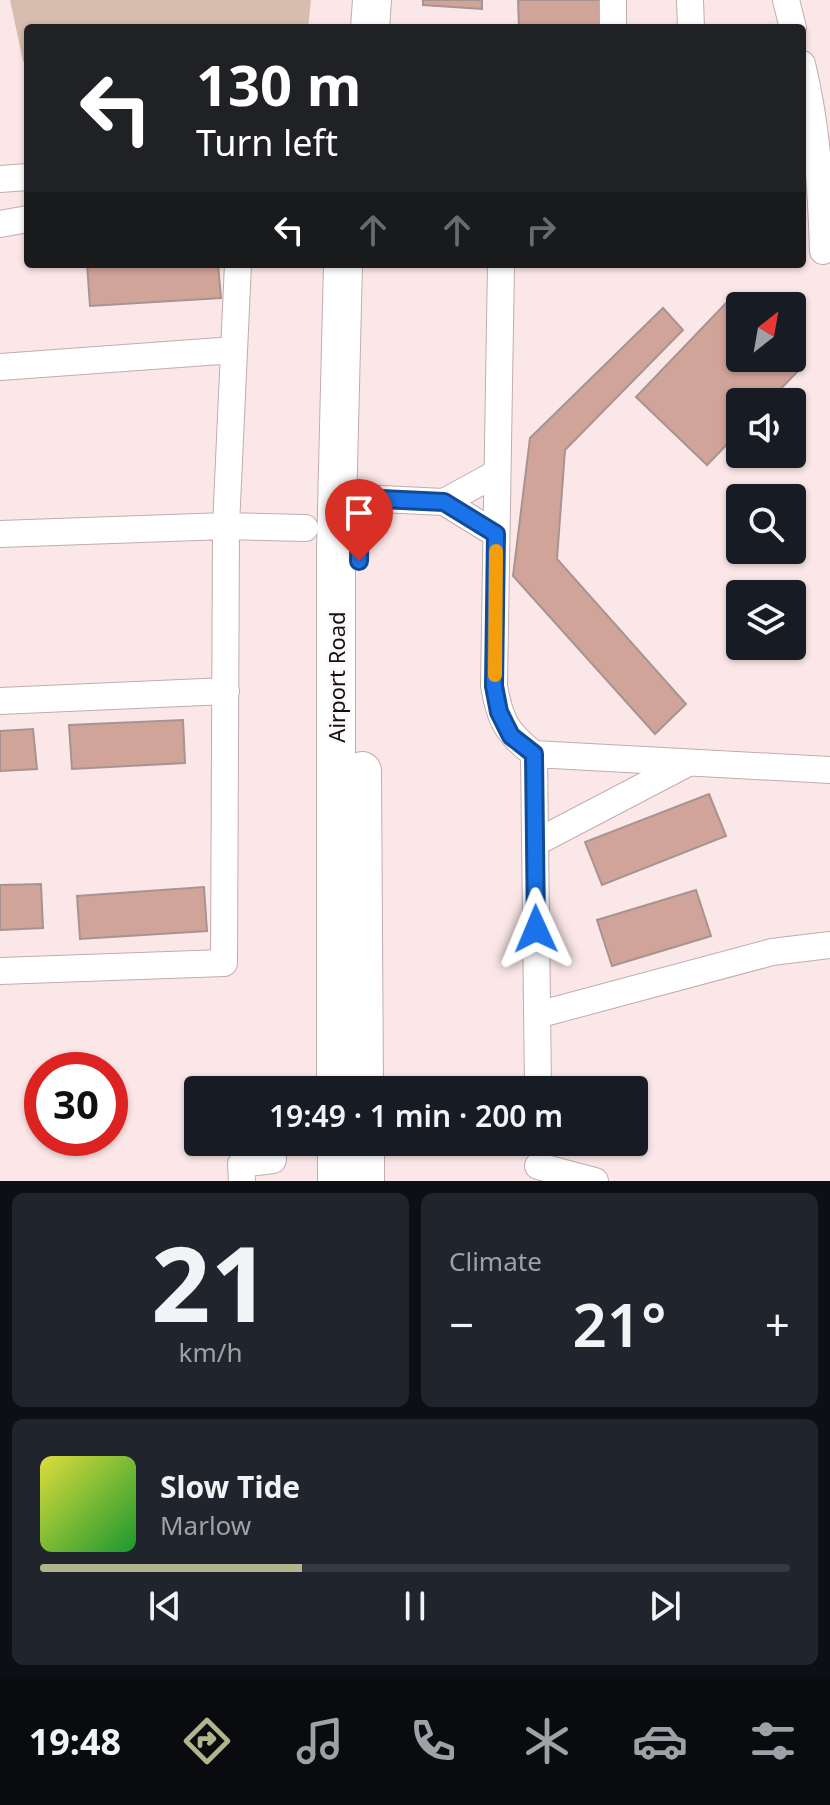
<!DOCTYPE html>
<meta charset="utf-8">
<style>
:root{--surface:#171b24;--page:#20242c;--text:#f1f3f6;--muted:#9ea1a6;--line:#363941;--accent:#b2b58c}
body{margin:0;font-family:"Noto Sans",sans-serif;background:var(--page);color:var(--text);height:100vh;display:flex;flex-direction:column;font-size:30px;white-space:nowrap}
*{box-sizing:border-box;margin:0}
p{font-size:26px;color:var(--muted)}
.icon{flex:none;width:44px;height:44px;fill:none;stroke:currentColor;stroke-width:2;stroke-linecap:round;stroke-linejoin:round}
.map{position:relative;height:1181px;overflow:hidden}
.details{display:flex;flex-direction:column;gap:12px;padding:12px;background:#0d0f14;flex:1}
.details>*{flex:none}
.banner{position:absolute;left:24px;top:24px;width:782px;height:244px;border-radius:8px;box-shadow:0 2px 6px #0004;background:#202124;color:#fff;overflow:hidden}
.needle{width:52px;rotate:31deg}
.fabs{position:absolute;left:726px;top:292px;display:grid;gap:16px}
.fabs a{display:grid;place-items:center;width:80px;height:80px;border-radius:8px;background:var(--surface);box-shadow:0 2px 6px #0004;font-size:40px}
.speed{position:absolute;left:24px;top:1052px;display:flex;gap:16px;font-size:40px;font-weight:700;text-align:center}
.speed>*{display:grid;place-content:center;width:104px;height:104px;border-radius:50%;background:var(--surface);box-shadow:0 2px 6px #0004;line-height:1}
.speed .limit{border:12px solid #d22;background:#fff;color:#111}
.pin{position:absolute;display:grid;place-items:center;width:68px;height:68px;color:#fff;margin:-82px -34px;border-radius:50% 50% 50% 0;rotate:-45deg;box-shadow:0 0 8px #0007}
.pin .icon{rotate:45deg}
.me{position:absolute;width:88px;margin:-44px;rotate:359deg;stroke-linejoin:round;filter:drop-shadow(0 0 6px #0008)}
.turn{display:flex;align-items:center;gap:28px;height:168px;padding:0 40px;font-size:36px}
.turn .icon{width:104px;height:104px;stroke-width:2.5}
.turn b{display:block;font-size:56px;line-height:68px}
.lanes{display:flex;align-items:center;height:76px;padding:0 40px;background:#0003;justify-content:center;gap:40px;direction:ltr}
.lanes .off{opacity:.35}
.big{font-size:60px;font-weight:600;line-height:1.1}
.details .tile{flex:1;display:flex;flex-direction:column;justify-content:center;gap:12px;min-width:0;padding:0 28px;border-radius:12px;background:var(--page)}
.details .dial{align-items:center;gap:0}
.dial b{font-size:104px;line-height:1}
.song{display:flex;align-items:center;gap:24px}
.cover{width:96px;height:96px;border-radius:12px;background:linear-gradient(135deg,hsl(60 70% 55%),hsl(130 70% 35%))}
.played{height:8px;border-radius:4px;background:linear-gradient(90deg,var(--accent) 35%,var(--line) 35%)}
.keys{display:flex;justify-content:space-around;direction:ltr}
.heat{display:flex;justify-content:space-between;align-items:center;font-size:44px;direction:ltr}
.details .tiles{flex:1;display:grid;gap:12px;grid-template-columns:1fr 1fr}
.tile:last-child{grid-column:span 2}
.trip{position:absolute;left:184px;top:1076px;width:464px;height:80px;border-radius:8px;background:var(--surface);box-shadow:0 2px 6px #0004;font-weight:600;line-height:80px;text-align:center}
.dock{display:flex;height:128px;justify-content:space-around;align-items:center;background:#090b0e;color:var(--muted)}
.dock .icon{width:56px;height:56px}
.dock .on{color:var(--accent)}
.dock b{font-size:36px;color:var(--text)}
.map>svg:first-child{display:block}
</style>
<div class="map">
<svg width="830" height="1181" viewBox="0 0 830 1181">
<rect width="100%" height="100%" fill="#fce7e8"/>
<path fill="#d7bdad" d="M10,0H311L308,28H28V68L23,61Z"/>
<path fill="#d1a499" stroke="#a79490" stroke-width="2" d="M423,0H482V9L423,5Z
M518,0H602L603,28H519Z
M87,264H218L221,298L90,306Z
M729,300L740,311V358H788L800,369L768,402H740V431L707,465L636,397Z
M663,308L683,330L565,450L557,559L686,704L655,734L513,576L530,438Z
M183,720L185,763L72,769L69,725Z
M33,729L37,769L0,771V731Z
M709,794L726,836L602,885L585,842Z
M41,884L43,928L0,930V885Z
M204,887L207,931L80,939L77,896Z
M696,890L711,936L612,966L597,920Z"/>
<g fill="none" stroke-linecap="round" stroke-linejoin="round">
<g stroke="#c0adae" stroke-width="28">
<path id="minor" d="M613,0V28
M690,0L691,28
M786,0L793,28
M802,64C817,126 821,187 823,251
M0,179L28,177
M0,224L28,219
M501,264L494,686C500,721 507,733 534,754L830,770
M0,367L234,350
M360,498L444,502L496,534
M444,502L497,473
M0,534L226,526L305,528
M0,701L226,691
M534,754L538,1090
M535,843L688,763
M0,971L224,963L226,526L238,264
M537,1015L772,952L830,945
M538,1166L595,1181
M242,1181L241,1164L273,1160"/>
</g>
<g stroke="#c0adae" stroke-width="40">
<path id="highway" d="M370,28L372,0
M362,771L364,1090
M336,1090V550L343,264
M337,1142V1181
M365,1142V1181"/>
</g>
<use href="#minor" stroke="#fff" stroke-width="26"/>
<use href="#highway" stroke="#fff" stroke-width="38"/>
</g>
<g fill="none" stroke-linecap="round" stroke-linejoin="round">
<g stroke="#114b97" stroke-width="20">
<path id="route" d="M359,561L360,498L444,502L496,534L494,686L499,712L511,736L534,754L536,929"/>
</g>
<use href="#route" stroke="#1a73e8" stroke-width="14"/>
<path stroke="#f59e0b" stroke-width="14" d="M495,675L496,551"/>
</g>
<g text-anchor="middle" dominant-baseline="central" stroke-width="6" stroke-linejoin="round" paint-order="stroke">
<g font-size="22" fill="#160f0f" stroke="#fdf9f9">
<text transform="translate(336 677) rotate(-90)">Airport Road</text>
</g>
</g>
</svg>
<div class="fabs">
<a><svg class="needle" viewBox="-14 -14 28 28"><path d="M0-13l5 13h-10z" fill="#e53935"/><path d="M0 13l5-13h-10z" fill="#9ea1a6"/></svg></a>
<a><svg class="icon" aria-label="sound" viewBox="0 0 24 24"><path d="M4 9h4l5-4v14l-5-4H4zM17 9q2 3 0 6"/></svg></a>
<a><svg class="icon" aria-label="search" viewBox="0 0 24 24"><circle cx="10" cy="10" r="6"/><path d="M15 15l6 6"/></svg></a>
<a><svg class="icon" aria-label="layers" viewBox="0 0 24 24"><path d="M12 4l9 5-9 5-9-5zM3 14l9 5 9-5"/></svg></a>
</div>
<div class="speed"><div class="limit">30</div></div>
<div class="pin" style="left:359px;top:561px;background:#d93025"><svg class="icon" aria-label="arrive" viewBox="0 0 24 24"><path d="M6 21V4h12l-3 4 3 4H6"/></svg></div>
<svg class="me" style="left:536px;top:929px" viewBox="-20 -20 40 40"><path d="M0-17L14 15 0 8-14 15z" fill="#1a73e8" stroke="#fff" stroke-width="4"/></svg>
<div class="trip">19:49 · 1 min · 200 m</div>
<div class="banner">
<div class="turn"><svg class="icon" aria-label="left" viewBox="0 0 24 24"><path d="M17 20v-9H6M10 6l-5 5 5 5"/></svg><div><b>130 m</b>Turn left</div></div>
<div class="lanes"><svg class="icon" aria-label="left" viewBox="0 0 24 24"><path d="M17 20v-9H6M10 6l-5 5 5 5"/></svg><svg class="icon off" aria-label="ahead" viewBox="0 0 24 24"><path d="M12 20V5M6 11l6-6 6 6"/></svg><svg class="icon off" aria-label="ahead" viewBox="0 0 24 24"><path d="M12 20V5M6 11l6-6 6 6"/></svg><svg class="icon off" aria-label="right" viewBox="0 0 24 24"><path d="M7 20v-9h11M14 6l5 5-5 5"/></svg></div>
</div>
</div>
<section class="details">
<div class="tiles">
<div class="tile dial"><b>21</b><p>km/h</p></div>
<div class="tile"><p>Climate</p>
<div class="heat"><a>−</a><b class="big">21°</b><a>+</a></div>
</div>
<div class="tile">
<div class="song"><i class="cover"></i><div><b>Slow Tide</b><p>Marlow</p></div></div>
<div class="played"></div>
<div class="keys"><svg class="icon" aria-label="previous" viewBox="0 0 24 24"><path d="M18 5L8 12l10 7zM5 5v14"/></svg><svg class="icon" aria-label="pause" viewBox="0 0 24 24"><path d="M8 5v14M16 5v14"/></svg><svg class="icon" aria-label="next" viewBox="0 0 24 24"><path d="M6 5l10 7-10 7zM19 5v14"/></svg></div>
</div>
</div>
</section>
<nav class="dock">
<b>19:48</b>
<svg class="icon on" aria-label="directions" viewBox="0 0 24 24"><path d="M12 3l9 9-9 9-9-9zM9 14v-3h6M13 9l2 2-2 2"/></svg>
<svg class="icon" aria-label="music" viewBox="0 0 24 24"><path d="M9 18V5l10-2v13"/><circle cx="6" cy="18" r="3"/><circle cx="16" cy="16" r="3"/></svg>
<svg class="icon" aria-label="phone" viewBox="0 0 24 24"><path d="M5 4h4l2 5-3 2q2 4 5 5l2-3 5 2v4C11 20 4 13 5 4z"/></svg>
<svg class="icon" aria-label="climate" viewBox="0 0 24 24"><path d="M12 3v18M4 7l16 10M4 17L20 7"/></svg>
<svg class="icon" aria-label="car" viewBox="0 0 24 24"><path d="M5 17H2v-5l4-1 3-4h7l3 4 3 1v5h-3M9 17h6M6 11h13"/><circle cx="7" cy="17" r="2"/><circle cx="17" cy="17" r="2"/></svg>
<svg class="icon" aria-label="filters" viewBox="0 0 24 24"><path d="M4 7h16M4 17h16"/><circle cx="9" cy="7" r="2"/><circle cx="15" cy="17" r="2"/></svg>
</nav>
